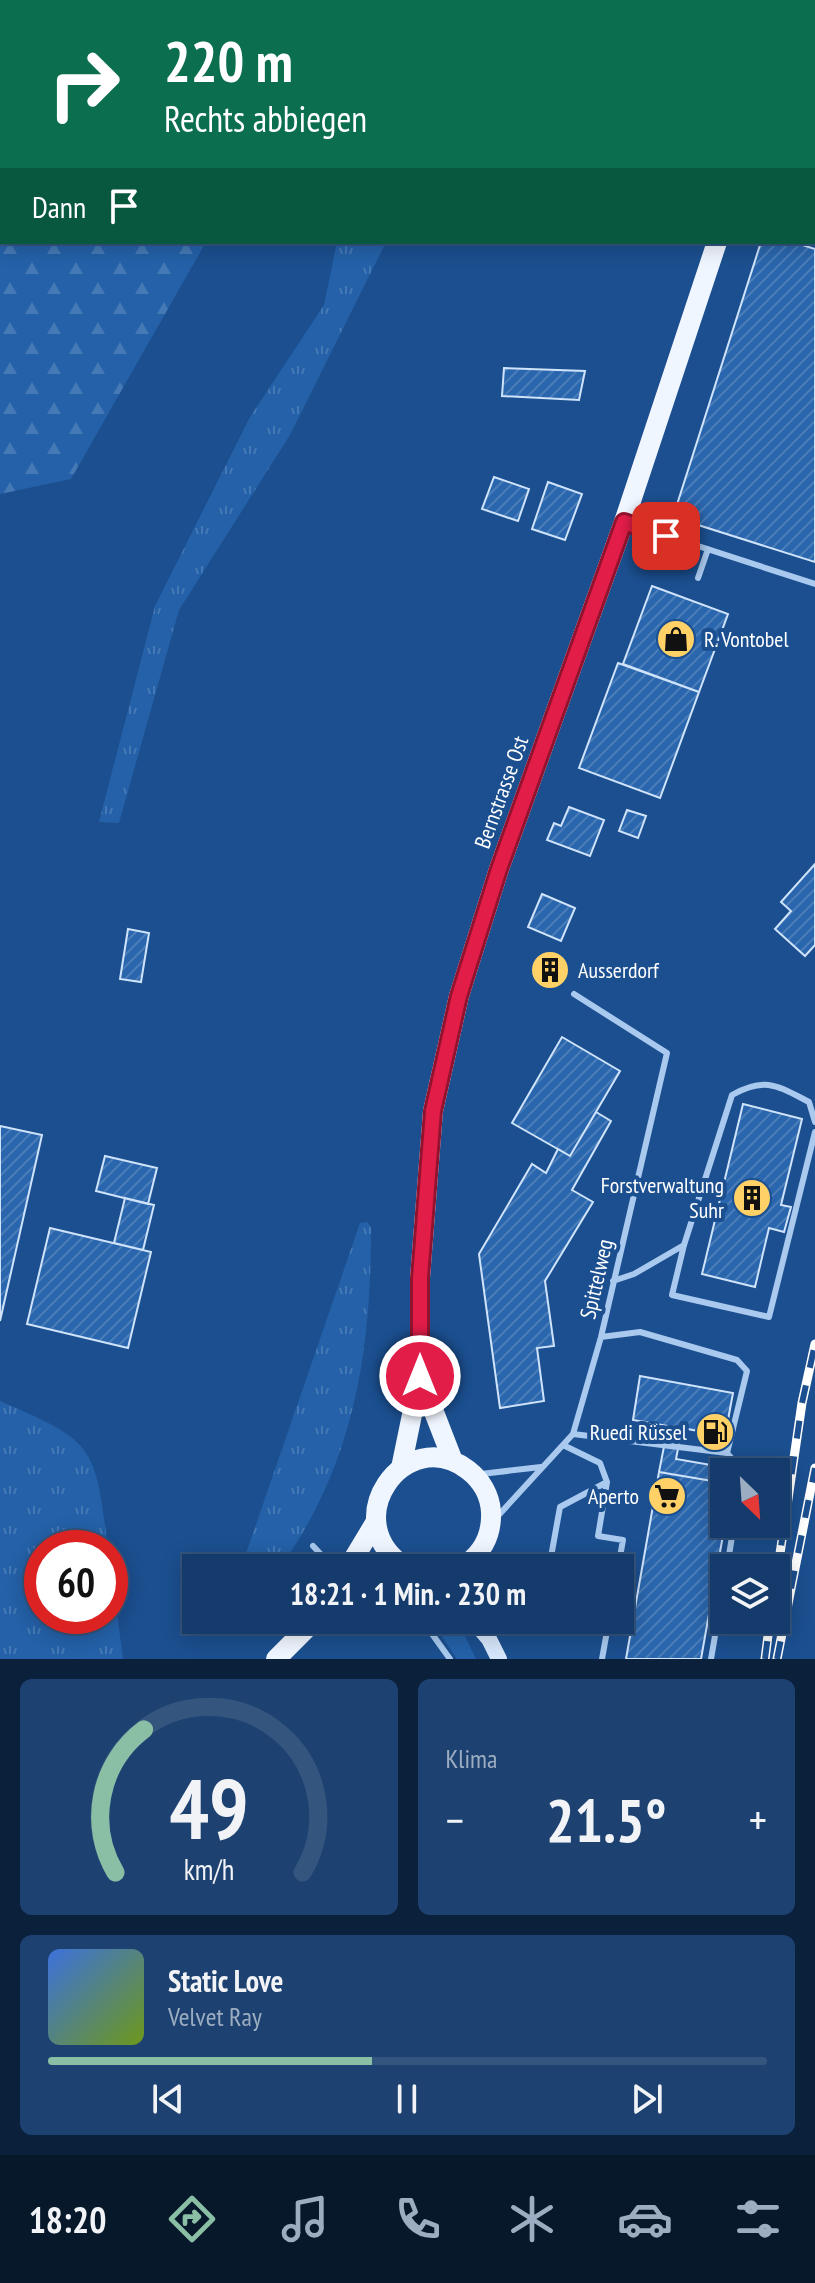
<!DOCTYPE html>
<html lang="de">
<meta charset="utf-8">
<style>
:root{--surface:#143b6b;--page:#1d4271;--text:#f1f3f6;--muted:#9dadc1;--line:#33557e;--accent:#8abfa5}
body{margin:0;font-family:"PT Sans Narrow",sans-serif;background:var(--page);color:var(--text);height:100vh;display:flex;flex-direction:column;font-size:30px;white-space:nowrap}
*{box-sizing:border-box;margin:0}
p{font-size:26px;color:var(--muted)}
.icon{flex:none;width:44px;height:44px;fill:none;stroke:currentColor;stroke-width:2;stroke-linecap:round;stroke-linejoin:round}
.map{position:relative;height:1659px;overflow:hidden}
.drawer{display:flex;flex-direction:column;gap:20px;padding:20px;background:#0b203b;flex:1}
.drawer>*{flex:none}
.guide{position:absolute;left:0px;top:0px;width:816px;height:244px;box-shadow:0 4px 20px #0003,0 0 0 2px var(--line);background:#0b6e4f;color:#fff;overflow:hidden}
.needle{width:52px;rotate:155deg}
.controls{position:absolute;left:710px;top:1458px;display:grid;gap:16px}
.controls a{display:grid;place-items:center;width:80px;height:80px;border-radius:0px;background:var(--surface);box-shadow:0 4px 20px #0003,0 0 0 2px var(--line);font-size:40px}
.speed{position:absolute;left:24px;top:1530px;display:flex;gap:16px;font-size:40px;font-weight:700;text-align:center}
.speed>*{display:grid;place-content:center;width:104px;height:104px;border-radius:50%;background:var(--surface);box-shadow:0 4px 20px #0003,0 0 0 2px var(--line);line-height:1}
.speed .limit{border:12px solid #d22;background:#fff;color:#111}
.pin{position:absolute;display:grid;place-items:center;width:68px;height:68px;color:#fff;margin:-34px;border-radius:16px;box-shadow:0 4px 12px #0006}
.me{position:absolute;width:88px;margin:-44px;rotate:0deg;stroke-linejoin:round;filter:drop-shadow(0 0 6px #0008)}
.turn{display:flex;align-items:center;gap:28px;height:168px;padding:0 32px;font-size:36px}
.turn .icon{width:104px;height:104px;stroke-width:2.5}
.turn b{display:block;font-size:56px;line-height:68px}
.then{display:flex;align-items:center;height:76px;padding:0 32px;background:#0003;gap:16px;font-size:30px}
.big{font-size:60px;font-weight:700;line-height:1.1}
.drawer .card{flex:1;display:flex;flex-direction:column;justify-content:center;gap:12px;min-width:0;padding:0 28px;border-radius:12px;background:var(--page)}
.drawer .dial{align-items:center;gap:0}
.dial svg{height:208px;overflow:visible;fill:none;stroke:var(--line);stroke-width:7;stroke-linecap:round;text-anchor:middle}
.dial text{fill:var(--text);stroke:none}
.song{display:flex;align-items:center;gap:24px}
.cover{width:96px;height:96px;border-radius:12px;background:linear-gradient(135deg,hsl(220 70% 55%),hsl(80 70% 35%))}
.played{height:8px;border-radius:4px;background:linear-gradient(90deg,var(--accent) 45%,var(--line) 45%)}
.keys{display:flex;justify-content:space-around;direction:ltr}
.heat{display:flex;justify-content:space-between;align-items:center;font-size:44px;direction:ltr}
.drawer .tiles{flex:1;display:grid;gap:20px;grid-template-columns:1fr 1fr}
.card:last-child{grid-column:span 2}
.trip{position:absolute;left:182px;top:1554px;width:452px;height:80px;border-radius:0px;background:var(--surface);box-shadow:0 4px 20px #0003,0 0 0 2px var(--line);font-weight:700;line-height:80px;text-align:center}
.tab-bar{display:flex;height:128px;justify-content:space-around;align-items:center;background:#08182b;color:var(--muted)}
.tab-bar .icon{width:56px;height:56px}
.tab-bar .current{color:var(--accent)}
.tab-bar b{font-size:36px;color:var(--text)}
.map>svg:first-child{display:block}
</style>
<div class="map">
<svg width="815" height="1659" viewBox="0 0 815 1659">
<defs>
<pattern id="grass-tufts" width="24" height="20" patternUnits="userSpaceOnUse" patternTransform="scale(2)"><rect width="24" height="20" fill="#2461a8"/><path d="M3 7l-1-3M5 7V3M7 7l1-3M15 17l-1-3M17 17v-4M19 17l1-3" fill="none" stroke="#4579b5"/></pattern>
<pattern id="forest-firs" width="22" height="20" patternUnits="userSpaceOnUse" patternTransform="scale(2)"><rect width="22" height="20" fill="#2461a8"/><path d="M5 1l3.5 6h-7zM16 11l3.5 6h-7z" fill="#4579b5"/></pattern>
<pattern id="building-hatch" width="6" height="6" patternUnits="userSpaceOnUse" patternTransform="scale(2)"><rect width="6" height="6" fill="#2a66ad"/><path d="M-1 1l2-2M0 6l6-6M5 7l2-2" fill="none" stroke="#4a7db9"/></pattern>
</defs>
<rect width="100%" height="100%" fill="#1b4f8f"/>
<path fill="url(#grass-tufts)" d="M337,242H386L290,435L179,610L119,823L99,822L155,606L250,417L324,305Z
M367,1222L371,1228C371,1354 354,1463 280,1568H241L360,1223Z
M0,1401C96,1442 95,1446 108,1548H42V1616H110V1561L123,1659H0Z
M431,1620H457L476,1659H457Z"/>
<path fill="url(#forest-firs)" d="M0,0H362L2,2V242H206L71,479L0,494Z"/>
<path fill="url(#building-hatch)" stroke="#cfe3fa" stroke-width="2" d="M761,242H793L815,249V562L673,517Z
M504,368L585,371L579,400L502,396Z
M494,477L529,489L518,521L482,509Z
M548,482L582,494L565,540L532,529Z
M652,586L728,614L699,692L623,664Z
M618,663L699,692L660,798L579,768Z
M569,807L604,820L590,856L547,840L554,823L561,826Z
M627,810L646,816L638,838L619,831Z
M815,864V945L805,956L775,929L791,911L781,902Z
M542,894L575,908L561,941L528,927Z
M128,929L149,933L141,982L120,979Z
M543,957L564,965L557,983L536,975Z
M562,1037L620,1071L570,1156L512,1123Z
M743,1104L802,1119L781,1205L791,1207L784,1232L769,1228L755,1287L702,1274Z
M596,1112L611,1121L572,1190L593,1202L545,1281L554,1346L537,1348L544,1401L500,1408L479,1254L532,1164L546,1173L558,1149L570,1156Z
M0,1126L42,1135L0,1321Z
M105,1156L157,1168L148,1204L96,1191Z
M125,1198L154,1205L143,1250L114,1243Z
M50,1228L151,1252L128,1348L27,1324Z
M640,1376L733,1393L725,1436L682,1428L676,1459L734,1469L724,1472V1483L659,1472L668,1426L633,1420Z
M659,1472L724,1483L725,1524L701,1659H626Z"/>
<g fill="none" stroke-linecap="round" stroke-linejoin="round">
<path stroke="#a9c9ee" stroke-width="6" d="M627,523L815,584
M698,578L708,549
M815,1122L809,1102C778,1086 765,1076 732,1095L684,1245L672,1295L769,1317L815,1132
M613,1281L634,1274L684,1245
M573,1434L727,1453L747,1371L737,1360L640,1332L601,1337
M563,1445L600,1463L607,1482L598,1536L623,1540L618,1568
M727,1453L743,1472
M481,1474L541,1467
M496,1518L573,1434L601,1337L667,1053L574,994
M313,1546L334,1568
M549,1568L560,1507L607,1482
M727,1568L734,1524
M422,1620L450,1659
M602,1659L609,1620
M711,1659L724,1584"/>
<path stroke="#d6e6fa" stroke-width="16" d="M473,1620L489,1639L499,1659"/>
<path stroke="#f0f6ff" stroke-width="20" d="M793,2L794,0
M420,1376L453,1461
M401,1468L420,1376V1278L433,1111L459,996L499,869L624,522L717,242
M348,1568L375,1523
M407,1568C334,1523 405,1422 468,1470C481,1480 490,1495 491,1512C492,1536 481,1556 460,1568
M276,1659L315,1620"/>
<g stroke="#fff" stroke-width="9">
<path id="rail" d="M776,1581L802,1403L815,1344
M765,1659L770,1620
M777,1659L815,1468"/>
</g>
<use href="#rail" stroke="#1b4f8f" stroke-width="6" stroke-dasharray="18" stroke-linecap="butt"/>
</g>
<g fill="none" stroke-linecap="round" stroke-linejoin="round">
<g stroke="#92132f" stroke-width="20">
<path id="route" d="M420,1376V1278L433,1111L459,996L499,869L624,522L666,536"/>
</g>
<use href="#route" stroke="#e11d48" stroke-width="14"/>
</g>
<defs>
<g id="shop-disc" transform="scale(2)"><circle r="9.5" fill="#ffd166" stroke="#1b4f8f"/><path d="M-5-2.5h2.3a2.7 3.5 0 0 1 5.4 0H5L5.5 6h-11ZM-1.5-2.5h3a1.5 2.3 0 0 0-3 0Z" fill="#111"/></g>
<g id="building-disc" transform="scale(2)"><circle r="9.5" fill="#ffd166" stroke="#1b4f8f"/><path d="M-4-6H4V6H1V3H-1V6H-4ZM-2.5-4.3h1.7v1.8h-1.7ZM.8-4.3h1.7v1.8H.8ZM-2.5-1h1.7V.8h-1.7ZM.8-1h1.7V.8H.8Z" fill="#111"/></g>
<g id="fuel-disc" transform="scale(2)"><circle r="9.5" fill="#ffd166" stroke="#1b4f8f"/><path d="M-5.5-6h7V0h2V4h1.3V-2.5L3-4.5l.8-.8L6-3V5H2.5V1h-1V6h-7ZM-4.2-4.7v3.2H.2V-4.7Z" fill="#111"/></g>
<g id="supermarket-disc" transform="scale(2)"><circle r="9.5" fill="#ffd166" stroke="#1b4f8f"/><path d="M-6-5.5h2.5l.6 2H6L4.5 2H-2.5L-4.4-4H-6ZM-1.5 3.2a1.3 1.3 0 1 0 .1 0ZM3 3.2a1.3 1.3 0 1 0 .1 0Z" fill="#111"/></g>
</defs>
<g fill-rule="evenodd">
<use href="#shop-disc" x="676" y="639"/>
<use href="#building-disc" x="550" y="970"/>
<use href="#building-disc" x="752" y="1198"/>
<use href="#fuel-disc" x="715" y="1432"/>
<use href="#supermarket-disc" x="667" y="1496"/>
</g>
<g text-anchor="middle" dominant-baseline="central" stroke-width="8" stroke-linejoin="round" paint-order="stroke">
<g font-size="22" fill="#fff" stroke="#1b4f8f" text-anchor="end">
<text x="704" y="639" text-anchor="start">R. Vontobel</text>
<text x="578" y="970" text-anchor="start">Ausserdorf</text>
<text x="724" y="1185">Forstverwaltung<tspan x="724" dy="25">Suhr</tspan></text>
<text x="687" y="1432">Ruedi Rüssel</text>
<text x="639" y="1496">Aperto</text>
</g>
<g font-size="22" fill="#fff" stroke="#1b4f8f">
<text transform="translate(501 792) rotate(-70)">Bernstrasse Ost</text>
<text transform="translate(596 1279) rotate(-77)">Spittelweg</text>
</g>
</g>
</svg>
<div class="controls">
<a><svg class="needle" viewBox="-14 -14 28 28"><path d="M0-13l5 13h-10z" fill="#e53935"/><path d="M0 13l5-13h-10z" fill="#9dadc1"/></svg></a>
<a><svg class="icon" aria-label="layers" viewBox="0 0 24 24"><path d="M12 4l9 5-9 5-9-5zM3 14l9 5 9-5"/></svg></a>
</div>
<div class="speed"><div class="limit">60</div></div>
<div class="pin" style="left:666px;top:536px;background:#d93025"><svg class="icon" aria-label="arrive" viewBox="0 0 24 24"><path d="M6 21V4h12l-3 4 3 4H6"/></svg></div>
<svg class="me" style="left:420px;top:1376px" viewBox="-20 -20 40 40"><circle r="17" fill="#e11d48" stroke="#fff" stroke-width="3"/><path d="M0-11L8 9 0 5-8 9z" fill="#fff"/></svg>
<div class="trip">18:21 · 1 Min. · 230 m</div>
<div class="guide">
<div class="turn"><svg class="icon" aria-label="right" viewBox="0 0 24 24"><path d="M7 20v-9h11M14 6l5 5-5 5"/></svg><div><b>220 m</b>Rechts abbiegen</div></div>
<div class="then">Dann<svg class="icon" aria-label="arrive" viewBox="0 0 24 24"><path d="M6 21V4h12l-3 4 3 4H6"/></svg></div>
</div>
</div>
<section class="drawer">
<div class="tiles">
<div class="card dial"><svg viewBox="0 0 100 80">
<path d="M14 69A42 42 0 1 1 86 69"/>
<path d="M14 69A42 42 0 0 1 25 14" stroke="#8abfa5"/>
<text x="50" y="56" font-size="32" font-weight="700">49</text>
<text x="50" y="72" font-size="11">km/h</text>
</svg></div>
<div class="card"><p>Klima</p>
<div class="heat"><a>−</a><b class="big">21.5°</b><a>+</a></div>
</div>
<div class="card">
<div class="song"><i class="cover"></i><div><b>Static Love</b><p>Velvet Ray</p></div></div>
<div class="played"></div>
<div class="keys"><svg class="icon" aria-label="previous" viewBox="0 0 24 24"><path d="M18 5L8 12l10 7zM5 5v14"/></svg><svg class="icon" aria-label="pause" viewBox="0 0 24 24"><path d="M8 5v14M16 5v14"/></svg><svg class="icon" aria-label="next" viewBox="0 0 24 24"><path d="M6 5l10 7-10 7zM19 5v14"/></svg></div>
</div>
</div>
</section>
<nav class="tab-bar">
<b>18:20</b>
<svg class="icon current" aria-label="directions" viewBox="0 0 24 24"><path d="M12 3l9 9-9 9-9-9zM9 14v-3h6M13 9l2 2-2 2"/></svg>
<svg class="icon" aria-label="music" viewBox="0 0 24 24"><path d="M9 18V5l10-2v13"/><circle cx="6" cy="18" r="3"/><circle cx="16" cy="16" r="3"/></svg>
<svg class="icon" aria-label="phone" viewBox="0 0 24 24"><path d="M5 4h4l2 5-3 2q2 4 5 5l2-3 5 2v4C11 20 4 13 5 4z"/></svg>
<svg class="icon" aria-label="climate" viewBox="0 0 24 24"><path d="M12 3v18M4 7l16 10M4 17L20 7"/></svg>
<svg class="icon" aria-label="car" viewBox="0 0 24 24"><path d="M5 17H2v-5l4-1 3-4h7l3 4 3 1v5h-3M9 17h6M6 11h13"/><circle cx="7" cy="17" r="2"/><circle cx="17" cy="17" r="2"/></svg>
<svg class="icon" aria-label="filters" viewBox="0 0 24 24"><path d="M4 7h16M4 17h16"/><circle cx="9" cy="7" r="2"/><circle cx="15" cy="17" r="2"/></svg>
</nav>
